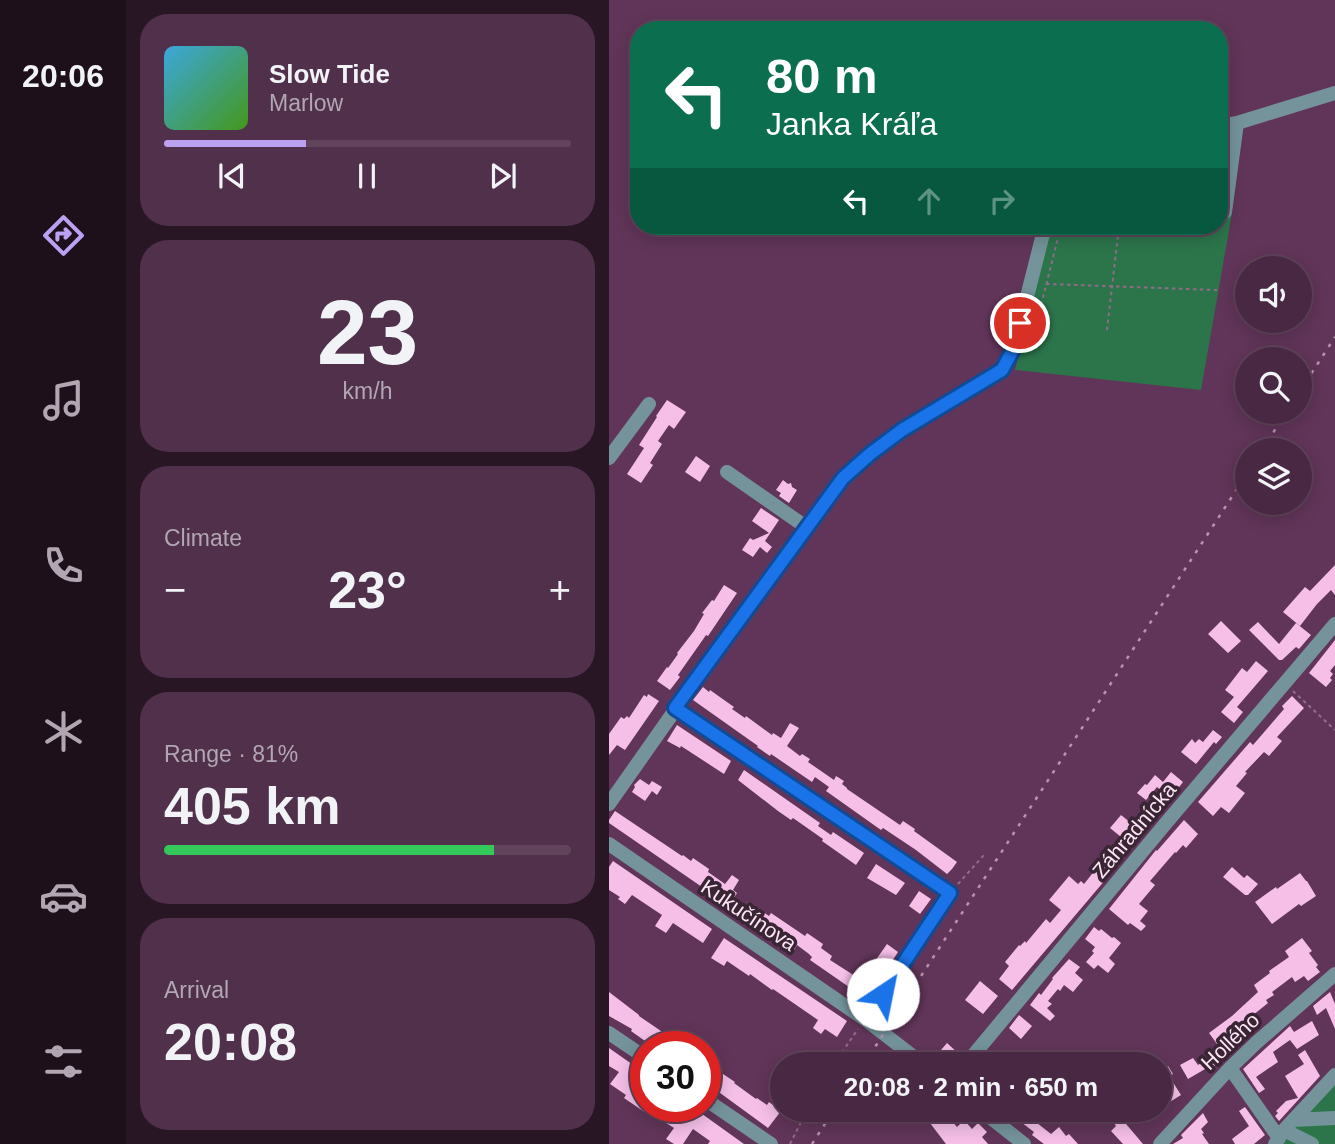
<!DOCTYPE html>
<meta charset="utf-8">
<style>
:root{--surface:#492843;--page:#50304a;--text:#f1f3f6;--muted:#b1a6b2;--line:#61445c;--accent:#bca0f2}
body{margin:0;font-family:Arial,sans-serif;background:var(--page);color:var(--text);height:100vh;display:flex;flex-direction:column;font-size:26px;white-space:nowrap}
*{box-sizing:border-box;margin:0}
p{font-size:23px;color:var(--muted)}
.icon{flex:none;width:38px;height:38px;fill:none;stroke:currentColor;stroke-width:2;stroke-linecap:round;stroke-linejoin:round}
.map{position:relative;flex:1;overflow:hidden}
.details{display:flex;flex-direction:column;gap:14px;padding:14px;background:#281625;width:483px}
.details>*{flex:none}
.banner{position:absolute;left:21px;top:21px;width:598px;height:214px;border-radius:28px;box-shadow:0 4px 18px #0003,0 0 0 2px var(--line);background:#0b6e4f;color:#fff;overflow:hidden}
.tools{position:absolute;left:626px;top:256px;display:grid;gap:14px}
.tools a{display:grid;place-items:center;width:77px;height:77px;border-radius:50%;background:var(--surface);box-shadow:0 4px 18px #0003,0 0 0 2px var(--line);font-size:35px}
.speed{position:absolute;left:21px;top:1031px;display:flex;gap:14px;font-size:35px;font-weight:700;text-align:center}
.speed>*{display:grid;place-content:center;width:91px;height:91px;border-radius:50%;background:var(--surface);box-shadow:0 4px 18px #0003,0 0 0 2px var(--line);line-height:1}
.speed .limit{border:10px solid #d22;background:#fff;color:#111}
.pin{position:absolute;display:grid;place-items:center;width:60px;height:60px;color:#fff;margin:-30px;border:4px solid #fff;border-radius:50%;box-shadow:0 2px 7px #0007}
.me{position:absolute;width:77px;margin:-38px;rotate:34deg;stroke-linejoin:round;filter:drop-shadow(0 0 5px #0008)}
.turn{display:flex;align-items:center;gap:24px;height:147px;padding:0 21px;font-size:32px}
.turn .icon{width:91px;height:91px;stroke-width:2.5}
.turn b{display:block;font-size:49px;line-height:60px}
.lanes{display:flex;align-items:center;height:66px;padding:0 21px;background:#0003;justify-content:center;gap:35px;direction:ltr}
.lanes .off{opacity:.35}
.big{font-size:52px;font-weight:700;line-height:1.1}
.details .tile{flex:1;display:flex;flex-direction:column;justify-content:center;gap:10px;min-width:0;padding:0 24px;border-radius:28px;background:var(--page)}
.details .dial{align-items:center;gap:0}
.dial b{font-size:91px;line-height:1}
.song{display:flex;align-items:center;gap:21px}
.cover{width:84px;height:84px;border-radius:10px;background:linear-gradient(135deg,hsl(200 70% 55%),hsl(100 70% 35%))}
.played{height:7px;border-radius:4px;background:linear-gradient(90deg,var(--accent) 35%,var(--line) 35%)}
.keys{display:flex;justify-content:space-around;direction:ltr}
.heat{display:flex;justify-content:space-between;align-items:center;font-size:38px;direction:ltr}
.charge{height:10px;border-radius:5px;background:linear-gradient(90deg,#34c759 81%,var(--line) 0)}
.trip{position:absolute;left:161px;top:1052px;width:402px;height:70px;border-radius:35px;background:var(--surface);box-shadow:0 4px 18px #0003,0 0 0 2px var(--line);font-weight:700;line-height:70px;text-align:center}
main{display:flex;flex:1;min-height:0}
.tab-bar{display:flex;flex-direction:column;width:126px;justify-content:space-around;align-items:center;background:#1d101b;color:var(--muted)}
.tab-bar .icon{width:49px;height:49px}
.tab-bar .on{color:var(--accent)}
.tab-bar b{font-size:32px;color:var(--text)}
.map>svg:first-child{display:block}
</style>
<main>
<nav class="tab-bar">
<b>20:06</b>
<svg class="icon on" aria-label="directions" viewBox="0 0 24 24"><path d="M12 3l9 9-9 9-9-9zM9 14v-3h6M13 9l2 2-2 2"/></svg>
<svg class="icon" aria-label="music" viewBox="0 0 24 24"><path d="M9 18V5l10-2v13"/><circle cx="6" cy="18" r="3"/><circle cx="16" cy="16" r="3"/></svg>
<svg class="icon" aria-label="phone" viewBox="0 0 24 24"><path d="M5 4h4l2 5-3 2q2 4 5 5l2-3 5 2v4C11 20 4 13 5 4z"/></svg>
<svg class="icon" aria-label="climate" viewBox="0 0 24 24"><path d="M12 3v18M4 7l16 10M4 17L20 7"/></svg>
<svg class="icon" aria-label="car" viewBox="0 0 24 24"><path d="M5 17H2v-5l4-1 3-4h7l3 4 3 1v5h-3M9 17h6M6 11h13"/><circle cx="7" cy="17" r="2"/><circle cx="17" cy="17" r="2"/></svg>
<svg class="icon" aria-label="filters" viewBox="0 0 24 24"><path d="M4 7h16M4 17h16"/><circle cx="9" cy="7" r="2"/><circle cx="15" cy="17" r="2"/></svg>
</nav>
<section class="details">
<div class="tile">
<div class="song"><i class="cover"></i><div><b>Slow Tide</b><p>Marlow</p></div></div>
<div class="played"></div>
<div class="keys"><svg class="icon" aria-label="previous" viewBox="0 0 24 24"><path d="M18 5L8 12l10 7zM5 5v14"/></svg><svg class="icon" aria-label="pause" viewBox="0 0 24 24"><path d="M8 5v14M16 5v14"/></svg><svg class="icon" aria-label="next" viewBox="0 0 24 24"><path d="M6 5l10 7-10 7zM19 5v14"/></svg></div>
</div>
<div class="tile dial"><b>23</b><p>km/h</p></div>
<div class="tile"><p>Climate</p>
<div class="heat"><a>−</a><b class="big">23°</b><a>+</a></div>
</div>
<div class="tile"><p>Range · 81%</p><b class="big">405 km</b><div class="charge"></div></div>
<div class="tile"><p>Arrival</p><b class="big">20:08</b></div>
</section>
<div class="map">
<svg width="726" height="1144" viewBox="0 0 726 1144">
<rect width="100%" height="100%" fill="#613559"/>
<path fill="#2c754b" d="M611,211L623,213L592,390L406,370L441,226H611Z
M726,1080V1144H669Z"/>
<path fill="#f5bfe8" d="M58,400L77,412L65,429L60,425L49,441L53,444L41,463L44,465L32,483L18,474L35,448L30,445L48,417L47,416Z
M87,456L101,466L91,482L76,472Z
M174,480L179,484L182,483L183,487L188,490L180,503L170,496L172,493L167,490Z
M152,508L170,520L156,541L163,547L158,553L151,547L144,557L133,550L141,538L144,540L160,533L143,521Z
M726,565V595L722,590L708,604L691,626L674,612L696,587L701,591Z
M115,585L128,593L99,636L97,635L95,638L69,675L71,677L61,690L48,681L58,667L59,668L69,654L68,653L85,631L95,614L93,613L103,600L105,601Z
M612,621L632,641L619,653L599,634Z
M649,622L670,644L687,623L702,635L690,649L687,647L673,660H670L640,630Z
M726,640V665L721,671L724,674L721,678L723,680L717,687L700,673Z
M647,661L659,671L628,707L634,712L625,723L612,712L625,697L616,690L633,668L638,672Z
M94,687L100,692L101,690L125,707L123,709L136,718L137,716L163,735L164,733L172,738L181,723L190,728L178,746L191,756L193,754L201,759L199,762L225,780L227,776L235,781L233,784L238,788V789L291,825L294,821L306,829L305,831L348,862L343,869L338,874L307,850L274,828L272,830L217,791L220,787L206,777L203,782L162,754L161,756L148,747L149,746L84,700Z
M39,694L50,701L16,750L8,745L0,755V734L12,717L15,719L18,716L20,718L35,695L38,697Z
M683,696L695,708L668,737L673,741L660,756L655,752L636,772L638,773L627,786L636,793L620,813L612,807L604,816L589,802L641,742L644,745L675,709L673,706Z
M68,725L122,761L115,774L72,746L71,748L58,741Z
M604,730L613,737L607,744L605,742L587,764L572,752L583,739L586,743L590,739L594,742Z
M135,770L211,823L209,826L222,835L224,832L255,853L247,865L213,841L214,839L184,818L182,820L169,811L129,780Z
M562,772L574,782L562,798L548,787L537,800L528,793L536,784L538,785L546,775L554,782Z
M31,779L40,785L43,781L53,787L48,795L43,791L36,801L23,792L26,787L25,785Z
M537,806L549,816L538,830L531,824L517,841L501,828L512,815L522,823Z
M6,811L73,856L74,855L82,861L84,858L100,869L99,872L116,884L123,875L130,880L124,890L128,893L120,905L108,897L111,894L95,884L93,887L0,823V820Z
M575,820L589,834L577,848L574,845L567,853L566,852L541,881L546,885L530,904L539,911L531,921L537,926L532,931L521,923L519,925L500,909L547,850L548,851Z
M511,842L521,850L519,853L403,990L390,979L400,966L396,962L410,945L411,946L416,941L417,943L437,919L441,923L452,910L440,900L460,876L469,884L472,881L475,884L487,869L484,867L491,859L494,861Z
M4,861L103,929L94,943L64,923L57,933L46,926L53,915L23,895L16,904L9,899L11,897L0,890V867Z
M267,864L296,883L287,895L258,878Z
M623,867L635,878L638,875L649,884L639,895H636L614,877Z
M691,873L697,881H698L707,896L692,906L690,904L663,924L646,902L667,887L668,889Z
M310,891L322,899L311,914L300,906Z
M139,902L160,916L162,913L196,936L198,933L214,944L212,948L223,956L221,960L260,985L251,997L239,988L240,987L201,960L203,957L200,954L188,945L185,950L131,913Z
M485,927L490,931L492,929L503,938L505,937L512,943L500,958L506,964L499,973L489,965L485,969L477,962L485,953L483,951L486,947L476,939Z
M115,938L238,1021L228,1037L216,1029L212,1034L204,1028L209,1020L164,989L163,990L141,974L140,976L118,961L115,966L102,958Z
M693,938L703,951L700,953L709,965L707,967L711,972L699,981L695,976L686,982L683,977L663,992L665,995L657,1000L659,1003L608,1044L600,1033L623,1016L649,992L645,985L661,973L660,971L680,957L676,951Z
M278,944L289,952L276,972L264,964Z
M460,959L471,967L466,973L474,980L464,992L455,985L451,991L449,989L439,1001L443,1004L438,1008L446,1016L441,1021L421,1005L430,993L432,995L444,979L443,978Z
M371,981L389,996L374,1014L356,1000Z
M0,992L30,1015V1016L74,1046H43L22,1031L23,1029L0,1016Z
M721,992L726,1004V1029L717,1008L708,1015L704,1006Z
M410,1015L423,1026L412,1039L400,1028Z
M703,1021L710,1035L688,1049L681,1040L664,1052L669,1062L647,1077L656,1089L650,1093L634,1069L681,1026L685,1032Z
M338,1043L350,1054L342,1064H334L326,1057Z
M0,1048L37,1074V1106H82L135,1144H99L101,1141L84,1129L74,1144H65L57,1139L65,1128L37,1110V1113L15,1098L17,1095L1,1084L10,1072L0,1066Z
M696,1050L711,1076L670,1121L666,1116L669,1113L667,1111L677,1101L689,1098L676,1076L695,1064L689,1055Z
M609,1052L614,1060L604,1067L603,1065L579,1079L571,1065L584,1058L589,1065Z
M96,1062L126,1082L125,1083L147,1099L148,1098L158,1105L160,1102L172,1111L159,1128L96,1082Z
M551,1062L555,1068L559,1066L564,1074L560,1076L572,1095L551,1108Z
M636,1107L656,1135L645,1144H626L623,1139L640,1126L630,1111Z
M309,1110H344L338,1115L348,1127L355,1120L363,1129L369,1123L378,1132L373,1137L379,1144H337L321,1123L322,1122Z
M404,1110H419L425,1114L429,1110H441L428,1123L442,1134L450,1127L457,1136L460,1134L469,1144H435L423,1135L425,1132L412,1122L410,1124L399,1115Z
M496,1110H524L512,1118L534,1144H514L502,1131L507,1126Z
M594,1113L599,1122L592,1129L595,1133L593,1134L600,1144H564L574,1138L572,1135Z"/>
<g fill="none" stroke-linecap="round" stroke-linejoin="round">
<path stroke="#916c8a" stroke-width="2" stroke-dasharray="3.5 3.5" stroke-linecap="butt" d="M466,226L602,234L610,228L612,222
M437,284L608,290
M427,325L452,226
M498,330L510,226
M684,691L726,730
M349,884L375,855
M225,1064L249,1029
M181,1144L198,1110"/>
<path stroke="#74939b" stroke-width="14" d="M611,126L628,123
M616,212L628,123L726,93
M0,458L40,404
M118,472L197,527
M66,708L341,893L257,1020
M0,804L125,626L234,478L261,454L293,430L393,370L405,348L436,226
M0,844L257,1020L314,1064
M0,1033L37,1058
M357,1064L557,823L726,624
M621,1068L670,1138
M96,1099L162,1144
M372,1110L415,1144
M684,1120L726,1118
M675,1130L703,1144
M551,1144L621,1068L648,1042L726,974
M666,1144L675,1130L726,1075"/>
<path stroke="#b595ae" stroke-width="2.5" stroke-dasharray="3.5 7" stroke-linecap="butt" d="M691,391L726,337
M653,450L678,411
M255,1064L639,472
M203,1144L225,1110"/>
</g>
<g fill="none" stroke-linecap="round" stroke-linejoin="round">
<g stroke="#114b97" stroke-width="18">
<path id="route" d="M274,994L341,893L66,708L234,478L261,454L293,430L393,370L405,348L411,323"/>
</g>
<use href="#route" stroke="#1a73e8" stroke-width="12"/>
</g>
<g text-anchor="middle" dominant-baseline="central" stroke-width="7" stroke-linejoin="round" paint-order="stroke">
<g font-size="21" fill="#fde7f7" stroke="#3a2535">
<text transform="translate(525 830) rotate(-50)">Záhradnícka</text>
<text transform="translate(140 915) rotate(34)">Kukučínova</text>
<text transform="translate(621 1041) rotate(-44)">Hollého</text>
</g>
</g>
</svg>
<div class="tools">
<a><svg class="icon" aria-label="sound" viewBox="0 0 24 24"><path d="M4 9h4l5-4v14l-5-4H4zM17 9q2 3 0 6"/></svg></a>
<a><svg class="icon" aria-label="search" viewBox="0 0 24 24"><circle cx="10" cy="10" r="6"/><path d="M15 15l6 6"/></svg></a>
<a><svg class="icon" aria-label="layers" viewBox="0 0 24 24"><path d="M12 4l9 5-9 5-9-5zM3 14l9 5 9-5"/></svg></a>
</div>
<div class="speed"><div class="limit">30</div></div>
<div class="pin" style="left:411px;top:323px;background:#d93025"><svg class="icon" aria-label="arrive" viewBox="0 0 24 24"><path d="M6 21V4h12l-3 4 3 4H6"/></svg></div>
<svg class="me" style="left:274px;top:994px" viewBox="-20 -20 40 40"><circle r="19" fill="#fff"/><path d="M0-13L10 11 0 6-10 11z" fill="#1a73e8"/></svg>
<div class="trip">20:08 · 2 min · 650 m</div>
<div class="banner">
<div class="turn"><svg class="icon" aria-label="left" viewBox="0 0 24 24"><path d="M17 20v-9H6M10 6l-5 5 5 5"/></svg><div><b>80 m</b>Janka Kráľa</div></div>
<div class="lanes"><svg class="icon" aria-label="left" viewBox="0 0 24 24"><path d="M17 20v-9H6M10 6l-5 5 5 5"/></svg><svg class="icon off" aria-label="ahead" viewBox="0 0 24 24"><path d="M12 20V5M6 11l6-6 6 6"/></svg><svg class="icon off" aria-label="right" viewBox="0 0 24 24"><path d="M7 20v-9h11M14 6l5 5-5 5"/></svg></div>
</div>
</div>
</main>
